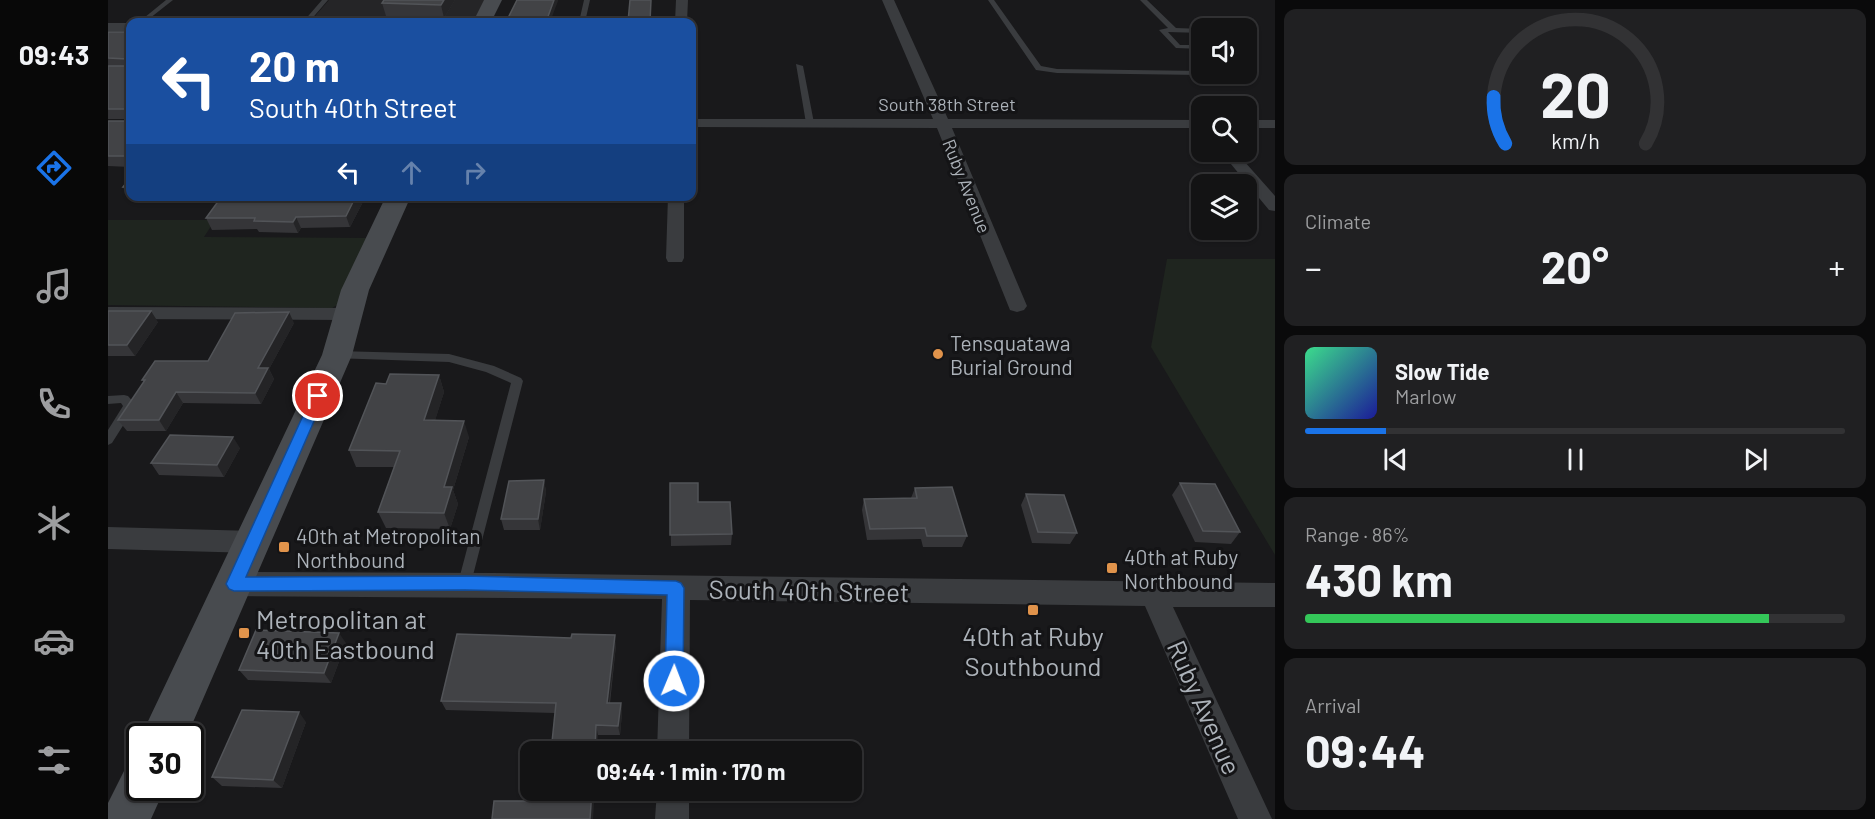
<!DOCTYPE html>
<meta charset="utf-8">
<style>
:root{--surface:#131314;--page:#202022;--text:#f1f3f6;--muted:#9d9ea0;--line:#323234;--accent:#1a73e8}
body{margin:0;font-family:Barlow,sans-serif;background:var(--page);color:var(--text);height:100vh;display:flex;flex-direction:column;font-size:22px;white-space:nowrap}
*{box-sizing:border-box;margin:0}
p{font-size:20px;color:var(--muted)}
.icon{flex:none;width:33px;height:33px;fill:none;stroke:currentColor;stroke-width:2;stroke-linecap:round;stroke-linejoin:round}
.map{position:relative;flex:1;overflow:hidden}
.drawer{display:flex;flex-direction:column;gap:9px;padding:9px;background:#0a0a0b;width:600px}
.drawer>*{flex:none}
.hud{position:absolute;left:18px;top:18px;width:570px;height:183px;border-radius:12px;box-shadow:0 2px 4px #0004,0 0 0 2px var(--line);background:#1a4fa0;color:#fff;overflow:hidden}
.fabs{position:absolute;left:1083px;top:18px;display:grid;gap:12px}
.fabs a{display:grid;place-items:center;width:66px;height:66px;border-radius:12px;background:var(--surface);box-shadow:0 2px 4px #0004,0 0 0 2px var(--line);font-size:30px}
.speed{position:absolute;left:18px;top:723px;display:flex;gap:12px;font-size:30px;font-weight:700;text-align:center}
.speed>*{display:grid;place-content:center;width:78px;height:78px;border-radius:50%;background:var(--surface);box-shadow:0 2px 4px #0004,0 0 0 2px var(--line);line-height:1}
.speed .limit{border:3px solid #111;border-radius:9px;background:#fff;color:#111}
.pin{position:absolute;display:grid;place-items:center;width:51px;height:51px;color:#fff;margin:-26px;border:3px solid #fff;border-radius:50%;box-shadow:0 2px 6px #0007}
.me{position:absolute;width:66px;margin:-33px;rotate:1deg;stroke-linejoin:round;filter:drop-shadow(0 0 4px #0008)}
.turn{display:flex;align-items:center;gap:21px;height:126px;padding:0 24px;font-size:27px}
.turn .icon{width:78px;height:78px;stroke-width:2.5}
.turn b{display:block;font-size:42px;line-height:51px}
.lanes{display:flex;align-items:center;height:57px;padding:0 24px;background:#0003;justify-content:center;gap:30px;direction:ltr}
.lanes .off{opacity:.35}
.big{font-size:45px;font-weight:700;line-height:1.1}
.drawer .tile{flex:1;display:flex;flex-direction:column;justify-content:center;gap:9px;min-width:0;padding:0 21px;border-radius:12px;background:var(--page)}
.drawer .dial{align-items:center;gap:0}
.dial svg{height:156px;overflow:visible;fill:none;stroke:var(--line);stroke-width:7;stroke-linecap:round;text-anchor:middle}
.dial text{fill:var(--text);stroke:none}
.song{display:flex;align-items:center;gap:18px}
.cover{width:72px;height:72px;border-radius:9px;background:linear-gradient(135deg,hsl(150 70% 55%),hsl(240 70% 35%))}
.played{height:6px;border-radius:3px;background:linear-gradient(90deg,var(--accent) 15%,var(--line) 15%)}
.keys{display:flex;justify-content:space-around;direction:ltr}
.heat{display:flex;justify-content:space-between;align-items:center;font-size:33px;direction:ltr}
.charge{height:9px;border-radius:4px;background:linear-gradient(90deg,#34c759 86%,var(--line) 0)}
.trip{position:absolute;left:412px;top:741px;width:342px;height:60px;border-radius:12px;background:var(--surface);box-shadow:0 2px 4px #0004,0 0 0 2px var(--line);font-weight:700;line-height:60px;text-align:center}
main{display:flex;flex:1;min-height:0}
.menu{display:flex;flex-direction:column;width:108px;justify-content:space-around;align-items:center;background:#080808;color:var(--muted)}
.menu .icon{width:42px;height:42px}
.menu .current{color:var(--accent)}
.menu b{font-size:27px;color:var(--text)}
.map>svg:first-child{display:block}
</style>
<main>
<nav class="menu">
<b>09:43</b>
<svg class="icon current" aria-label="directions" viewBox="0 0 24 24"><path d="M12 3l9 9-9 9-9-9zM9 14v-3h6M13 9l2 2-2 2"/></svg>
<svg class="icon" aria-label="music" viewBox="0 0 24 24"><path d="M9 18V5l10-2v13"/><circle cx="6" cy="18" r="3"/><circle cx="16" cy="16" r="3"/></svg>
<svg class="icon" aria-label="phone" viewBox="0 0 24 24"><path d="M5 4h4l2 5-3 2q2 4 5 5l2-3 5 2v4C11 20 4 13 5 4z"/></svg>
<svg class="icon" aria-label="climate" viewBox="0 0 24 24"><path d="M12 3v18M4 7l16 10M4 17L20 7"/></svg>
<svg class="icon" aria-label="car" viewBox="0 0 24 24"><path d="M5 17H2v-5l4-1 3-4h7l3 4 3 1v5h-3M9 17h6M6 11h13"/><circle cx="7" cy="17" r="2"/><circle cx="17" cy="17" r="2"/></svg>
<svg class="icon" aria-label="filters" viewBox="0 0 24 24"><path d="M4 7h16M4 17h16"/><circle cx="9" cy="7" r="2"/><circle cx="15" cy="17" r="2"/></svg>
</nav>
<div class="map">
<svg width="1167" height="819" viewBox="0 0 1167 819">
<rect width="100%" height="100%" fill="#19191b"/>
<path fill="#252527" d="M221,0H378L367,22H202Z"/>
<path fill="#1f251f" d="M0,220H107L96,237L261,238L229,305L224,308L0,305Z
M1059,259H1167V555L1043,347Z"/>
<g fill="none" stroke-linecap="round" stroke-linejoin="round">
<path fill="#3a3c3f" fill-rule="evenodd" d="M58,0H65L37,22H31Z
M214,0H220L201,22H195Z
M476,0H482L477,22H471Z
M880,0H886L933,66L949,69L1094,71V74H1097L1094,75L949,73L928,70Z
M1032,0H1039L1068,28L1094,29V33L1060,32L1072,45H1094V49L1068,48L1051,30L1060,28Z
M1138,40L1146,47V49L1138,50Z
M688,64L695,66L706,123L702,125L698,123Z
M229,351L341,354L386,366L413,378L415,381L362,587L357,589L352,587L350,583L403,383L378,372L341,362L225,358L223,355Z
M16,395L20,396L28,405L4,443L0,445V430L15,406L13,403L0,404V396Z"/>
<path fill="#3a3c3f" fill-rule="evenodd" d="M568,0H580L579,22H567Z
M774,0H786L840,119L1094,120V128H844L919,306L916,310L909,312L902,310L829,128L584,127V119H825Z
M0,23H22V31H0Z
M1138,120H1167V128H1138Z
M1113,152H1128L1167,196V211L1161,210Z
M560,196H576V258L574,262H560L558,258Z
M0,307L239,308L246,309L249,314L246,319L239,320L0,319Z
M0,527L146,531L155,534L159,542L155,550L146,553L0,549Z
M126,572L386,573L1167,583V607H1065L1164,819H1130L1037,606L582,600L581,752H549L554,599L126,596L116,592L112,584L116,576Z
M549,790H581V819H547Z"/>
<path fill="#484b4f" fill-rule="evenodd" d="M376,0H394L383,22H365Z
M278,196H303L261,290L244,355L79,736H33L214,355L233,290Z
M32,765V788H57L43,819H0V803L16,771Z"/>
</g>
<path fill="#353538" d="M347,0L336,18L278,16L274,3Z
M0,32H22V167L0,166V121H16L18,119H0Z
M22,178V196H57L55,199L21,198L15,187Z
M258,196L242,227L193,228L190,233L151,232L149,229L104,230L98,218Z
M0,311L50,322L27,356H0Z
M186,323L161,369L166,379L153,404L75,403L58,431H19L10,420L36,383L34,380L100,361Z
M331,375L336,392L327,420L361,437L345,490L350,504L342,529L278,528L270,512L286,467H248L241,450L278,384Z
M132,448L116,477L51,475L43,463Z
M436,480L438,492L432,530H396L393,519Z
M562,483L590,502L624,534L623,545L563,546Z
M1072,483L1132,532L1123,544L1087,542L1064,495Z
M807,488L859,536L854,547H815L813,539L759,540L754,510L756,499L803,498Z
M918,494L969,533L962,544L924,543L913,505Z
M238,643L223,683L140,680L131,670Z
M508,645L502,703H513L514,713L512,735H490L447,713L338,710L333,701Z
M198,722L174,788L114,786L104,777Z"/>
<path fill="#242426" d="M336,0H347L336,18L333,5Z
M446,0H450V1L442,22H438Z
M248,196H258L242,227L238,216Z
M188,217L193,228L190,233L185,222Z
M43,311L50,322L27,356L19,345Z
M181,312L186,323L161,369L166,379L153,404L147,393L150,368Z
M331,375L336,392L322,437L316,420Z
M68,392L75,403L58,431L51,420Z
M356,421L361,437L345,490L350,504L342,529L336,513V487Z
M125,437L132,448L116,477L109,465Z
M436,480L438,492L432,530L430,519Z
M231,633L238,643L223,683L216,673Z
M507,635L508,645L500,712L499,703Z
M513,703L514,713L512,735L510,726Z
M191,712L198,722L174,788L165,780Z
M488,725L490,735L489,752H487Z
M484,790H487L485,819H482Z"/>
<path fill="#424346" stroke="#525458" stroke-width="1.5" d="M276,0H336L333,5L274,3Z
M409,0H446L438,22H398Z
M522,0H543L542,22H520Z
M0,32H22V156H0V121H16L19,119L18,109H0V66H17L19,59L0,58Z
M22,178V187H15Z
M114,196H248L238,216L188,217L185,222L146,221L147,218H98Z
M0,311H43L19,345H0Z
M181,312L150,368H160L147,393L68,392L51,420H10L37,380H34L47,361H100L127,313Z
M282,374L331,375L316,420L356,421L336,487H344L336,513L270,512L292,451L241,450L268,383L278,384Z
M62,435L125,437L109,465L43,463Z
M436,480L430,519H393L401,481Z
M562,483H590V502H622L624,534L562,535Z
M1072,483L1107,484L1132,532L1095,531Z
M844,487L859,536H819L817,528L762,529L756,499L809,498L807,488Z
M918,494L956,495L969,533L930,532Z
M148,630L231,633L216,673L131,670Z
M349,634L463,638L464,634L507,635L499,703H513L510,726L488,725L487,752H443L448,703L333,701Z
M134,710L191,712L165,780L104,777Z
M439,790H484L482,819H384L386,801H437Z"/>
<path fill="#1a73e8" stroke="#114b97" stroke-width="1.5" d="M210,392L217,396L138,577L357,576L568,581L573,583L576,588L575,681L573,687L566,690L560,687L557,681L559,595L357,590L126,591L121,589L118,584L204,396Z"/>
<g fill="#e0934b" stroke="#141416" stroke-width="2">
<circle cx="830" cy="354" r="6"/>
<rect x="170" y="541" width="12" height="12" rx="3"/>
<rect x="998" y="562" width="12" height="12" rx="3"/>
<rect x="919" y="604" width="12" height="12" rx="3"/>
<rect x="130" y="627" width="12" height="12" rx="3"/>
</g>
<g text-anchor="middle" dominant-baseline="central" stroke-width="6" stroke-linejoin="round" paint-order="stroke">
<g font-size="18" fill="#acb2b9" stroke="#141416">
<text x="839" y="104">South 38th Street</text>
<text transform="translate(859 186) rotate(68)">Ruby Avenue</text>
</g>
<g font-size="21" fill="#acb2b9" stroke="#141416" text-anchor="start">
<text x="842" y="342">Tensquatawa<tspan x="842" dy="24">Burial Ground</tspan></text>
<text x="188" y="535">40th at Metropolitan<tspan x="188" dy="24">Northbound</tspan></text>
<text x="1016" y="556">40th at Ruby<tspan x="1016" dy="24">Northbound</tspan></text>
</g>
<g font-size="26" fill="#acb2b9" stroke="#141416">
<text transform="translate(701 590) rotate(1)">South 40th Street</text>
<text transform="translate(1097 707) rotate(66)">Ruby Avenue</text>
</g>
<g font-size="26" fill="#acb2b9" stroke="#141416" text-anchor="start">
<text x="148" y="618">Metropolitan at<tspan x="148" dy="30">40th Eastbound</tspan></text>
<text x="925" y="635" text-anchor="middle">40th at Ruby<tspan x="925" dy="30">Southbound</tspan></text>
</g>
</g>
</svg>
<div class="fabs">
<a><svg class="icon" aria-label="sound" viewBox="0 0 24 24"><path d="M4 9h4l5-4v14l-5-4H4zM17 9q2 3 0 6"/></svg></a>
<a><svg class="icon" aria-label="search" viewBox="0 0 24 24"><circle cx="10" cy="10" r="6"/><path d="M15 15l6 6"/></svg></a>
<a><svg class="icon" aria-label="layers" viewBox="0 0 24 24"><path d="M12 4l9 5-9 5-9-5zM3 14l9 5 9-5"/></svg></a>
</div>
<div class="speed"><div class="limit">30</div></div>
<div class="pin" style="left:210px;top:396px;background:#d93025"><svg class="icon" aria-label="arrive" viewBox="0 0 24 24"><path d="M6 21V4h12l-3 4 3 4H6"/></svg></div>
<svg class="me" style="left:566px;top:681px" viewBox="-20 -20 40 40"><circle r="17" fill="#1a73e8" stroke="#fff" stroke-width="3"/><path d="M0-11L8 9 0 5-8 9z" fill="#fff"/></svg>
<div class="trip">09:44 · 1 min · 170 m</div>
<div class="hud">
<div class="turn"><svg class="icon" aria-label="left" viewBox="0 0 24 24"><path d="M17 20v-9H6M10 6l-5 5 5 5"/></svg><div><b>20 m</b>South 40th Street</div></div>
<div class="lanes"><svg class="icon" aria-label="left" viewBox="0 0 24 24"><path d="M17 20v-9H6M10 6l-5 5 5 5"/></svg><svg class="icon off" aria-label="ahead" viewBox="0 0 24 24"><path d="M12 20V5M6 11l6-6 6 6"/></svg><svg class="icon off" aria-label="right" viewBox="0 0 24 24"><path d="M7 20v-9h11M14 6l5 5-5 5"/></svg></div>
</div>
</div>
<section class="drawer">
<div class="tile dial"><svg viewBox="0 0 100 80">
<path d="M14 69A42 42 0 1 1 86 69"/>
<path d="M14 69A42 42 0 0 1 8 45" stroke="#1a73e8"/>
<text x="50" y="56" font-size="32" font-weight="700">20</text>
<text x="50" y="72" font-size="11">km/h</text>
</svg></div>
<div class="tile"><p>Climate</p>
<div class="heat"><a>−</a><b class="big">20°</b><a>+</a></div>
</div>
<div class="tile">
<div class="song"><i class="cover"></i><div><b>Slow Tide</b><p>Marlow</p></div></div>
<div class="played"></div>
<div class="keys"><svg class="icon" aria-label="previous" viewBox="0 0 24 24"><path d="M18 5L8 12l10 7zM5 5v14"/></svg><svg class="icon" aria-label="pause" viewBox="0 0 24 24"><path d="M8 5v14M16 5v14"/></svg><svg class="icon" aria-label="next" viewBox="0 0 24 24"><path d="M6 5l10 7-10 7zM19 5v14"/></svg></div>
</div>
<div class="tile"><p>Range · 86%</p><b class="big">430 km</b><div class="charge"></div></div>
<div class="tile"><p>Arrival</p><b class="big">09:44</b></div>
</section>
</main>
